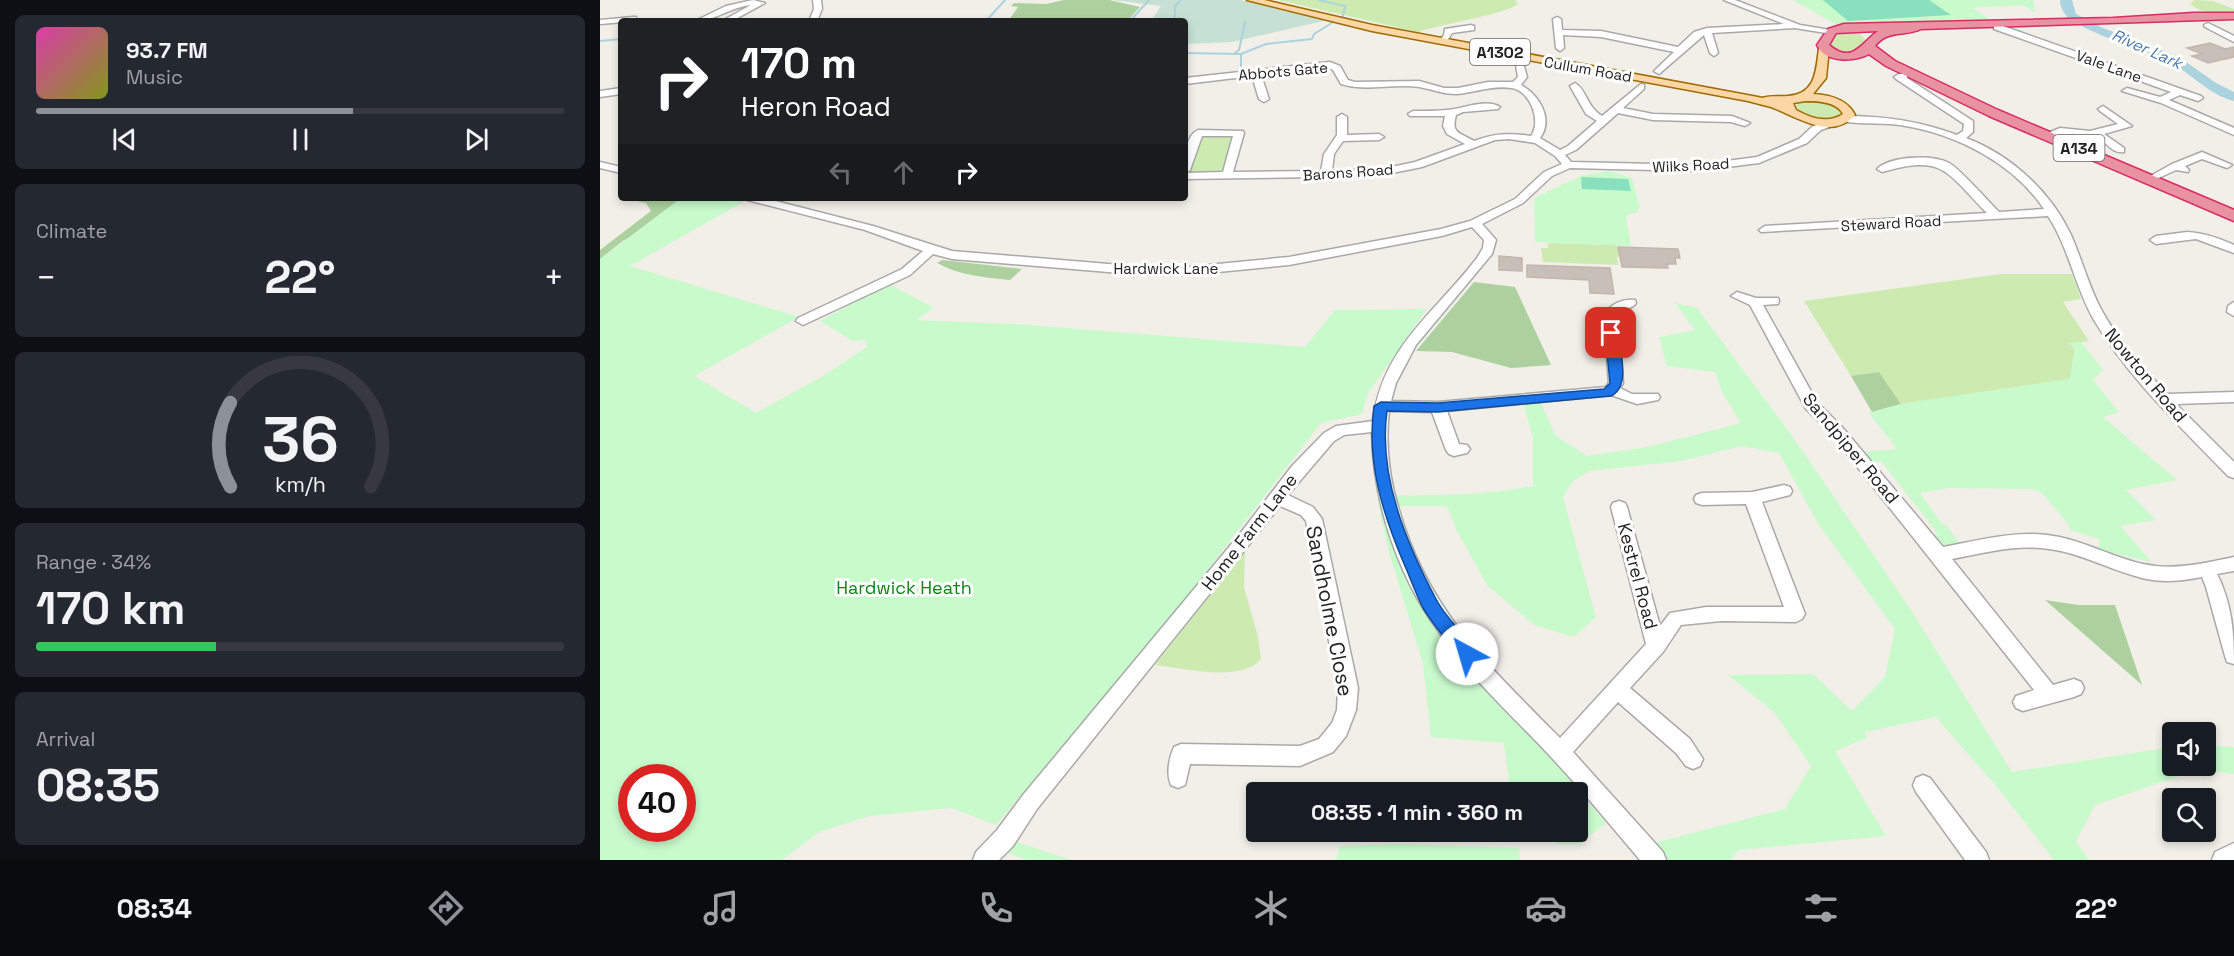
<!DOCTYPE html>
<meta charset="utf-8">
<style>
:root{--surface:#171b24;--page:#242831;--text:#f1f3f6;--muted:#9ea1a6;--line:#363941;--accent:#8c9099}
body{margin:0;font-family:"Space Grotesk",sans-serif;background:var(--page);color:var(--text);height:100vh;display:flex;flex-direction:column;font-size:22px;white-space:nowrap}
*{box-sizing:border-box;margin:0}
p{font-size:20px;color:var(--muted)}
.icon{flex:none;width:33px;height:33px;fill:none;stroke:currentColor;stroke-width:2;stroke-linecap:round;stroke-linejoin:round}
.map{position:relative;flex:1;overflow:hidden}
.drawer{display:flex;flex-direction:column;gap:15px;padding:15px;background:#0d0f14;width:600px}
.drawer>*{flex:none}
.hud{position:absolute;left:18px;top:18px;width:570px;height:183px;border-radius:6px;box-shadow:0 3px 9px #0003;background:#202124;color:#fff;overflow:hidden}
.fabs{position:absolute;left:1562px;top:722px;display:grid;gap:12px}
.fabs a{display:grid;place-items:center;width:54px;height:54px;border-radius:6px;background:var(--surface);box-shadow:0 3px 9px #0003;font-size:30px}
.speed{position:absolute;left:18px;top:764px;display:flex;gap:12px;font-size:30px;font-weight:700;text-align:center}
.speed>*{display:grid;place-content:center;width:78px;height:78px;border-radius:50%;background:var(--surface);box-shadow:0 3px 9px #0003;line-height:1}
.speed .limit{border:9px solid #d22;background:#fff;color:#111}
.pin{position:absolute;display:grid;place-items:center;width:51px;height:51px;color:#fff;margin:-26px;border-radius:12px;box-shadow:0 3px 9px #0006}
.me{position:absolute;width:66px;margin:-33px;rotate:321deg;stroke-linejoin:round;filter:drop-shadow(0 0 4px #0008)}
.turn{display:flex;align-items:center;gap:21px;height:126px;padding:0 24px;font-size:27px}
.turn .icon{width:78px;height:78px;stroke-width:2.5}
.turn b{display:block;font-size:42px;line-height:51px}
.lanes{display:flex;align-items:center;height:57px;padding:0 24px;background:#0003;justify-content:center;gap:30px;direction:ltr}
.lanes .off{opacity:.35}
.big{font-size:45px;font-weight:700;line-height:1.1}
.drawer .tile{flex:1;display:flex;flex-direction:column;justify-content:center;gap:9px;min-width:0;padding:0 21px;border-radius:9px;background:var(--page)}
.drawer .dial{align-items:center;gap:0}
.dial svg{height:156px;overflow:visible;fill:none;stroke:var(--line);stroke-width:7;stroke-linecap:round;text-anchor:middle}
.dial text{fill:var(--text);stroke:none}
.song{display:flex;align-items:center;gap:18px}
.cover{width:72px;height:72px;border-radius:9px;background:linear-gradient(135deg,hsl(320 70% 55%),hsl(70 70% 35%))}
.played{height:6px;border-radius:3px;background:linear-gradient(90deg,var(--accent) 60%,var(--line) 60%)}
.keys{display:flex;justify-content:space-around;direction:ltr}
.heat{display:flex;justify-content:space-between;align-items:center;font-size:33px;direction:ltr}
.charge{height:9px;border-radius:4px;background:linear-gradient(90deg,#34c759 34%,var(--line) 0)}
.trip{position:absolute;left:646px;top:782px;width:342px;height:60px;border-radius:6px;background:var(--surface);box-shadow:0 3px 9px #0003;font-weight:700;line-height:60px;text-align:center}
.menu{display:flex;height:96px;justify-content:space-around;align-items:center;background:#090b0e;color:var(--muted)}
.menu .icon{width:42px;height:42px}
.menu .active{color:var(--accent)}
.menu b{font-size:27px;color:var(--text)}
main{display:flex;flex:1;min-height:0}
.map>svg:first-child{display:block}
</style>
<main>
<section class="drawer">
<div class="tile">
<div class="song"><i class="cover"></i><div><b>93.7 FM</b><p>Music</p></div></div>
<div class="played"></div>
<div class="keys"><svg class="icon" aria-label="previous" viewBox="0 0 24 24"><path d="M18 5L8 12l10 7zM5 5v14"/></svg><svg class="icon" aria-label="pause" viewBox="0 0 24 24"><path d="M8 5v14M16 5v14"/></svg><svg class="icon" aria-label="next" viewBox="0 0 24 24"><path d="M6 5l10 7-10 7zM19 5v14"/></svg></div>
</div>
<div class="tile"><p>Climate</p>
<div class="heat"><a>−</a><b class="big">22°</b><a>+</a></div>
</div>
<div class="tile dial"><svg viewBox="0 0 100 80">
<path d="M14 69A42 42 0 1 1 86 69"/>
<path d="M14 69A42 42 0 0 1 14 26" stroke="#8c9099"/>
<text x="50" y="56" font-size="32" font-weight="700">36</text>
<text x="50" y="72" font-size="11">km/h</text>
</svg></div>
<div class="tile"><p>Range · 34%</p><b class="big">170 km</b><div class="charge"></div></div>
<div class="tile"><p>Arrival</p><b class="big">08:35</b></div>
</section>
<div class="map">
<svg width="1634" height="860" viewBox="0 0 1634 860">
<rect width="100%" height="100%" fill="#f2efe9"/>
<path fill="#cdebb0" d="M678,0H915L918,4C909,13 838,25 818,32Z
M1594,0L1613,1L1634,9V12C1621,16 1601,13 1590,4Z
M1250,32L1260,34L1265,39L1259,51L1249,53L1229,46L1236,33Z
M1202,100L1230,102L1240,108V114C1227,123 1206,119 1196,108V105Z
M604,134H634L624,171L621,173L593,174L588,171L600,137Z
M948,243L1015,245L1018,247L1020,257H1017L1018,265L943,262L941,248H948Z
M1401,274H1472L1481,299L1463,302L1489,341L1470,344L1475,349L1470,379L1301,404L1279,372L1251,376L1204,301Z
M645,551L644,587L658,637L661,659C642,683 583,668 555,665Z"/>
<path fill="#add19e" d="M464,0H509L540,7L527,21H412L411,17L418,7L411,6L414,3L446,4Z
M22,198H128L143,202L24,240L0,259V250L51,211L46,203Z
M342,260L422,269L410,280C385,277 360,276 337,263Z
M874,282L915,287L951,365L911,368L852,352L816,351Z
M1279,372L1301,404L1272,412L1251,376Z
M1445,600L1478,605H1515L1542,685Z"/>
<path fill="#c6e0d4" d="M513,0H640L728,20L632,42L585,44V21H551L561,6Z"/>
<path fill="#c8facc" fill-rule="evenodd" d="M1193,0H1433L1435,13L1423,5L1373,8L1393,22L1237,25Z
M1009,171L1032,178L1039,205H1041L1036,213L1029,214L1026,217L1031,246L935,242L934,198L981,176Z
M81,198H128L143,202L30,266L199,317L94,376L156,413L223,376L267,347L265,340L253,341L220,321L289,284L334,308L316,320L415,324L705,347L735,310L827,309L768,393L762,414L721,423L586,598L396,825L351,808L269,816L219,832L182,860H0V259ZM32,777H82V828H32Z
M1075,303L1097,308L1195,440L1309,607L1412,772L1572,747V765H1605V745L1634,747V774L1600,769L1495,805L1476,841L1489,860H1454L1401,792L1336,717L1265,732L1267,738L1235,751L1286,836L1139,850L1130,860H1055L1043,846L1185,809L1211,766L1175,713L1128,675L1213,674L1252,711L1285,677L1295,629L1219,525L1179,453L1141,446L1082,461L989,471L973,481L963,497L996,617L974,637L934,625L887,585L856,529L847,506H799L796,496H787C836,495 884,496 933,486V437L922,400L940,401L956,436L987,456L1048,447L1141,423L1122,392L1115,372L1067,366L1059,337L1095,330Z
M1481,342L1503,370L1493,380L1519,412L1503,417L1577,480L1526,490L1556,520L1520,526L1552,562L1499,550V539L1470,530L1469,525L1442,493L1432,489L1348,488L1320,493L1342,524L1346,525L1360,544L1340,546L1329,536L1338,534L1281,461L1269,463L1261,452L1297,449L1269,413L1301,404L1470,379L1475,349L1469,343Z
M777,498L785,511L813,590L912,712L1006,823L979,844H956L954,831H978V792H948L947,786L909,782L904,743L831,737L823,664L788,549Z
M405,838L471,860H427L395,848Z
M799,844L919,848L920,860H736L740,846Z"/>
<path fill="#88e0be" d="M1223,0H1329L1351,15L1248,21Z
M981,177L1028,179L1031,191L982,189Z"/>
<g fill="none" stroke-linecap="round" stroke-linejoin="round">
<path stroke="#aad3df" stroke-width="2" d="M386,21L405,0
M530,21L549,0
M572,21L575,16V6L580,1
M0,41L21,39
M585,53L641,54L666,44L712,39L714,34L743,16L745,6L719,0
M635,53L639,50L645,22
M641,54V73"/>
<path fill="#aad3df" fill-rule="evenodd" d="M1460,0H1472L1476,14L1503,28L1579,57L1616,83L1634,92V101C1609,95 1592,74 1570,62C1538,46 1501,39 1471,20C1465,16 1460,7 1460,0Z"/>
</g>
<path fill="#c7bfb8" stroke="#c4b6ab" stroke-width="1.5" d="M1610,43L1625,49L1634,47V57L1608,63L1592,56L1602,54L1587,48Z
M1018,247L1078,249L1080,258H1075L1076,264H1067L1068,268L1022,267Z
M899,256L922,258V271L899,270Z
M927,265L1010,268L1014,294L990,293L989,280L927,277Z"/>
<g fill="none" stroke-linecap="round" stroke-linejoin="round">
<g stroke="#a9a9a9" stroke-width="3">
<path id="minor" d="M153,0L165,3L132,21H122L151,5C131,7 115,21 95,21L126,6Z
M213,0H221L222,9L217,21H209L214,9Z
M1124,0H1135L1200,25L1236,31L1232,34L1195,28L1112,33L1118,53L1114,56L1110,53L1104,35L1059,74L1054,71L1074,52L1001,37L963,35L964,48L960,51L956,48L953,19L957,17L961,19L962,30L1001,31L1078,47L1094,32L1107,28L1184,24Z
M33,17H36V21L0,24V20Z
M1608,23L1634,36V42L1605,27L1604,25Z
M871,25L874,26V30L852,33L845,44L838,42L844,35L845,29Z
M1394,25H1400L1601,96L1603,98L1598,101L1580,95L1569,100L1634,128V135L1561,103L1522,91L1527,88L1560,97L1571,92L1394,29Z
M730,62L740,66L748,80L755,82L819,81L844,88H858L888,82H913L918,77L916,65L923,63L927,77L921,85C939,95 954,119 940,138L960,150L968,146L997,121L986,114L970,86L975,83C987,90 986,106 1002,116L1041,84L1044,85V89L1023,108L1053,114L1132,116L1150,123L1145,126L1131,122L1053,120L1018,113L976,150L965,155L971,162L1096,165L1157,157L1199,139L1213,126L1235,121V125L1221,130L1207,143L1159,163L1096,171L970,168L952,176L923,203L882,224L896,240L892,254L816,345L796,383L791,401L838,402L1006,387L1009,382L1003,315C1010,305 1022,298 1035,300L1036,303C1032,310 1021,308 1017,315L1023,383L1020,388L1032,394H1058L1060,397L1058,400L1037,404L1011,395L847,411L859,444L867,445L870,449L867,453L854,456L849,454L846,450L832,412L789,411C785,445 789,478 799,510C828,611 889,666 960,738L1046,644L1011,507L1013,503L1019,501L1025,503L1027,507L1060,626L1070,613L1106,607H1184L1146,504L1102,505L1096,503L1094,499L1096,495L1102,493L1152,492L1184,485L1190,487L1192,491L1190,495L1162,502L1205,614L1202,619L1196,622L1121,621L1081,625L1063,652L1030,688L1090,739L1103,759L1100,766L1093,769L1086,766L1076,753L1018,702L973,752L1063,852L1066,860H1040C1011,826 982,790 951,757C912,715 868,676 836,628C796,571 773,501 772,432L744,435L734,441L688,495L713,507L722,519L758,688L756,710L746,736L733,752L700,766L590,764L585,785L578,788L571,785C566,774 569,758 574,747L581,744L700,746L719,739L732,723L737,710L738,688L706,521L701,515L680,506L437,809L413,846L399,860H373L376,852L397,830L423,795L639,535L692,466L724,433L736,426L773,421C782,347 835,313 877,258L883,248L884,240L872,227L842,236L689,265L587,275H544L352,259L333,254L310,275L203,325L196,321L198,318L302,269L323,251L265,230L147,200L145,198H164L273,226L352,251L544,267H587L689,257L841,229L870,221L915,199L944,172L962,164L955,156L935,143L909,139L895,140L822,167L777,176L585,179C585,165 583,137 598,130L643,131L644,133L633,172L721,171L724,154L737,135V117L742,114L747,117V135L779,134L784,137L779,140L743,141L734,154L732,170H777L815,162L865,144L847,134L843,126L845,116H810L808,114L813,111C824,111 836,111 847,110C862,109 887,98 900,107L898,109L863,112L856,115C851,134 859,132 874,141C894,133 910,133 931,136C942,121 930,90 911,88C892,85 874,93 856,94C842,94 832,89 819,87C793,83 767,92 741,84L733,70L729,68L661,75L669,99L664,102L659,99L652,76L585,84V78ZM602,136H633L623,172L587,173L590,170Z
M1299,74H1307V78L1373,121V132L1366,138C1411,155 1451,192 1471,235C1482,260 1489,287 1502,311C1519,342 1544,368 1567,394L1634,392V402L1576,404L1634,462V478L1628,476C1581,427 1529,379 1494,320C1475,287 1469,248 1448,216L1161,232L1159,230L1165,226L1387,213C1345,171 1344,154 1282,172L1277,169C1290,156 1333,154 1349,163C1361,170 1387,200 1399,212L1444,209C1414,164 1358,135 1306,126C1284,122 1262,125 1242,121V117L1245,116C1284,116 1320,121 1357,135L1363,131L1364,124L1296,79L1294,77Z
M21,88V94L0,97V91Z
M1503,106L1532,126L1504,134L1524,148V152C1511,154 1506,140 1495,137C1484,133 1460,135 1448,138L1443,135L1460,128L1490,131L1518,124L1500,111L1498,109Z
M1602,152L1632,165L1627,168L1602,159L1585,166L1589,170L1588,172L1576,170L1552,181L1547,178L1572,164Z
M0,162L21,167V173L0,168Z
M1587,232C1604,233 1619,238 1634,245V253L1596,239L1556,244L1550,240L1556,236Z
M1137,292L1156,298H1178L1179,301L1178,304L1163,305L1217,402L1242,427L1343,547C1377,541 1412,531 1447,535C1481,539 1511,557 1543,564C1574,571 1605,563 1634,557V571L1617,574C1632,604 1634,632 1634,664L1627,662L1625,656L1606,587L1602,577C1582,581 1561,583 1542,578C1510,570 1481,553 1449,549C1417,544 1384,553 1352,559L1453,685L1474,679L1481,682L1484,688L1481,694L1474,697L1423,711L1416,708L1413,702L1416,696L1434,690L1232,435L1206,409L1150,305L1131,296Z
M1634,302V316L1627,312L1628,306Z
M1323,775L1330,778L1386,852L1389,860H1365L1316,792L1313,785L1316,778Z
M1634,843V860H1612L1615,852Z"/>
</g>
<g stroke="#a06b00" stroke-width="3">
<path id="major" d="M647,0H664L772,25L1163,98C1171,95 1180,97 1188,96C1216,94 1216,71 1219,48L1224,45L1229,48L1226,78L1213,94C1230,95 1247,99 1255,115C1231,142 1196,116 1171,107C1164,105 1155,103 1148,101L772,31ZM1206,101C1219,101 1237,102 1243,114C1228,124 1210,118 1196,110L1193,103Z"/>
</g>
<g stroke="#dc2a67" stroke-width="3">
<path id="highway" d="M1594,13H1634V19L1321,29C1304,37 1288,29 1275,46L1295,61L1398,110L1634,210V221L1389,116L1286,66L1269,54C1254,62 1225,63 1217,45L1228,29L1244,24L1513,18ZM1278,31C1261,43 1253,65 1229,45L1236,33Z"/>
</g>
<use href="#minor" fill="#fff" fill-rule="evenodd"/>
<use href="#major" fill="#fcd6a4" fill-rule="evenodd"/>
<use href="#highway" fill="#e892a2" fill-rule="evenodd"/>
</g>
<path fill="#1a73e8" stroke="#114b97" stroke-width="1.5" d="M1011,329L1018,333C1020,351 1031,387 1011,396L838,412L787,411C778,475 806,543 836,599C846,619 866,634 876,654L873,659L867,662L861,659C849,643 834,626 823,608C816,594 811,580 805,566C783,515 766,462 774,406L781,402L838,403L1004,389L1010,383L1005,333Z"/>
<g text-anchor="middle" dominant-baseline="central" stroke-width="6" stroke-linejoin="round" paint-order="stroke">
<g font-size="15" fill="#222" stroke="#fff">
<text transform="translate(1509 66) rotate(20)">Vale Lane</text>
<text transform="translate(988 69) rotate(10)">Cullum Road</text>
<text transform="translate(683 71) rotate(-5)">Abbots Gate</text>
<text transform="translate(1091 165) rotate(-3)">Wilks Road</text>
<text transform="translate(748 172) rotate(-4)">Barons Road</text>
<text transform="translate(1291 223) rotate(-3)">Steward Road</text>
<text x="566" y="268">Hardwick Lane</text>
</g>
<g font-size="16" font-style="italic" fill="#4a7aab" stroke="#fff">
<text transform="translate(1547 49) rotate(24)">River Lark</text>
</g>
<g fill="#fff" stroke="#646464" stroke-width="1.5">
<rect x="870" y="39" width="60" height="26" rx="4.5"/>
<rect x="1453.5" y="135" width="51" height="26" rx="4.5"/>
</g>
<g font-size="16" font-weight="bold" fill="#222">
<text x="900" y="52">A1302</text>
<text x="1479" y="148">A134</text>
</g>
<g font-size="18" fill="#222" stroke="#fff">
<text transform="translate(1546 375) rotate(50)">Nowton Road</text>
<text transform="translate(1251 448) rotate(50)">Sandpiper Road</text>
<text transform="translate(649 532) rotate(-52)">Home Farm Lane</text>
<text transform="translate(1038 576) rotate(75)">Kestrel Road</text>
</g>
<g font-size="18" fill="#0c8416" stroke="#fff">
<text x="304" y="587">Hardwick Heath</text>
</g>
<g font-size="21" fill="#222" stroke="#fff">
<text transform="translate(730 611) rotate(79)">Sandholme Close</text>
</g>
</g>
</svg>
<div class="fabs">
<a><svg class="icon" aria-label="sound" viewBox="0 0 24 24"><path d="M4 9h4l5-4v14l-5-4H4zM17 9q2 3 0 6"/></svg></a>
<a><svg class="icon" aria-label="search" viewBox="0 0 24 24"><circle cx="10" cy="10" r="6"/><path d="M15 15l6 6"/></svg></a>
</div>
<div class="speed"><div class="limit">40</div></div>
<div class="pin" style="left:1011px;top:333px;background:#d93025"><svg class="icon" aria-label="arrive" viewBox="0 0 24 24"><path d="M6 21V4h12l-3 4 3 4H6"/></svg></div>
<svg class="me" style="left:867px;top:654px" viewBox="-20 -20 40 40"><circle r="19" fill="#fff"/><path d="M0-13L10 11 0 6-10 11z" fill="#1a73e8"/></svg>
<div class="trip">08:35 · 1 min · 360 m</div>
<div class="hud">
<div class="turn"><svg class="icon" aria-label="right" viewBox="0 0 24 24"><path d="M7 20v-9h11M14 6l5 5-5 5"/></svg><div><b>170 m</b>Heron Road</div></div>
<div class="lanes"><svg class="icon off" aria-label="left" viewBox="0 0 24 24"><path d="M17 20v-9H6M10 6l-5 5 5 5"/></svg><svg class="icon off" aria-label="ahead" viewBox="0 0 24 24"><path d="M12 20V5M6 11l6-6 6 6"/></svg><svg class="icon" aria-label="right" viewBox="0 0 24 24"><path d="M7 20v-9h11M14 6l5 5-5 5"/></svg></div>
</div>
</div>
</main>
<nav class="menu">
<b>08:34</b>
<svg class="icon active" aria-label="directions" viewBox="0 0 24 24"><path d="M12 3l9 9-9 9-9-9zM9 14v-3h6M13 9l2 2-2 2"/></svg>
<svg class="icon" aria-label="music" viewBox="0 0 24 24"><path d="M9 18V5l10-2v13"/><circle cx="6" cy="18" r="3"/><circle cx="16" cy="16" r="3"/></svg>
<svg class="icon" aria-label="phone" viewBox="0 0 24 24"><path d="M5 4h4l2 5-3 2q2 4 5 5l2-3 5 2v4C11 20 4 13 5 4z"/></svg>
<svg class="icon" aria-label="climate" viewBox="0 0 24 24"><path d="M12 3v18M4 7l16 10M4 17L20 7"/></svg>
<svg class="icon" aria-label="car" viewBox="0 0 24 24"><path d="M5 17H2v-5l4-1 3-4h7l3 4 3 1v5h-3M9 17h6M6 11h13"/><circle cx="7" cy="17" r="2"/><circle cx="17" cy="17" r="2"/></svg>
<svg class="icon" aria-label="filters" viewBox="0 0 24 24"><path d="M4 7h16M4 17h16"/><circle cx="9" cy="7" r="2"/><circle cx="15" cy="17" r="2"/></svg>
<b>22°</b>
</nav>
